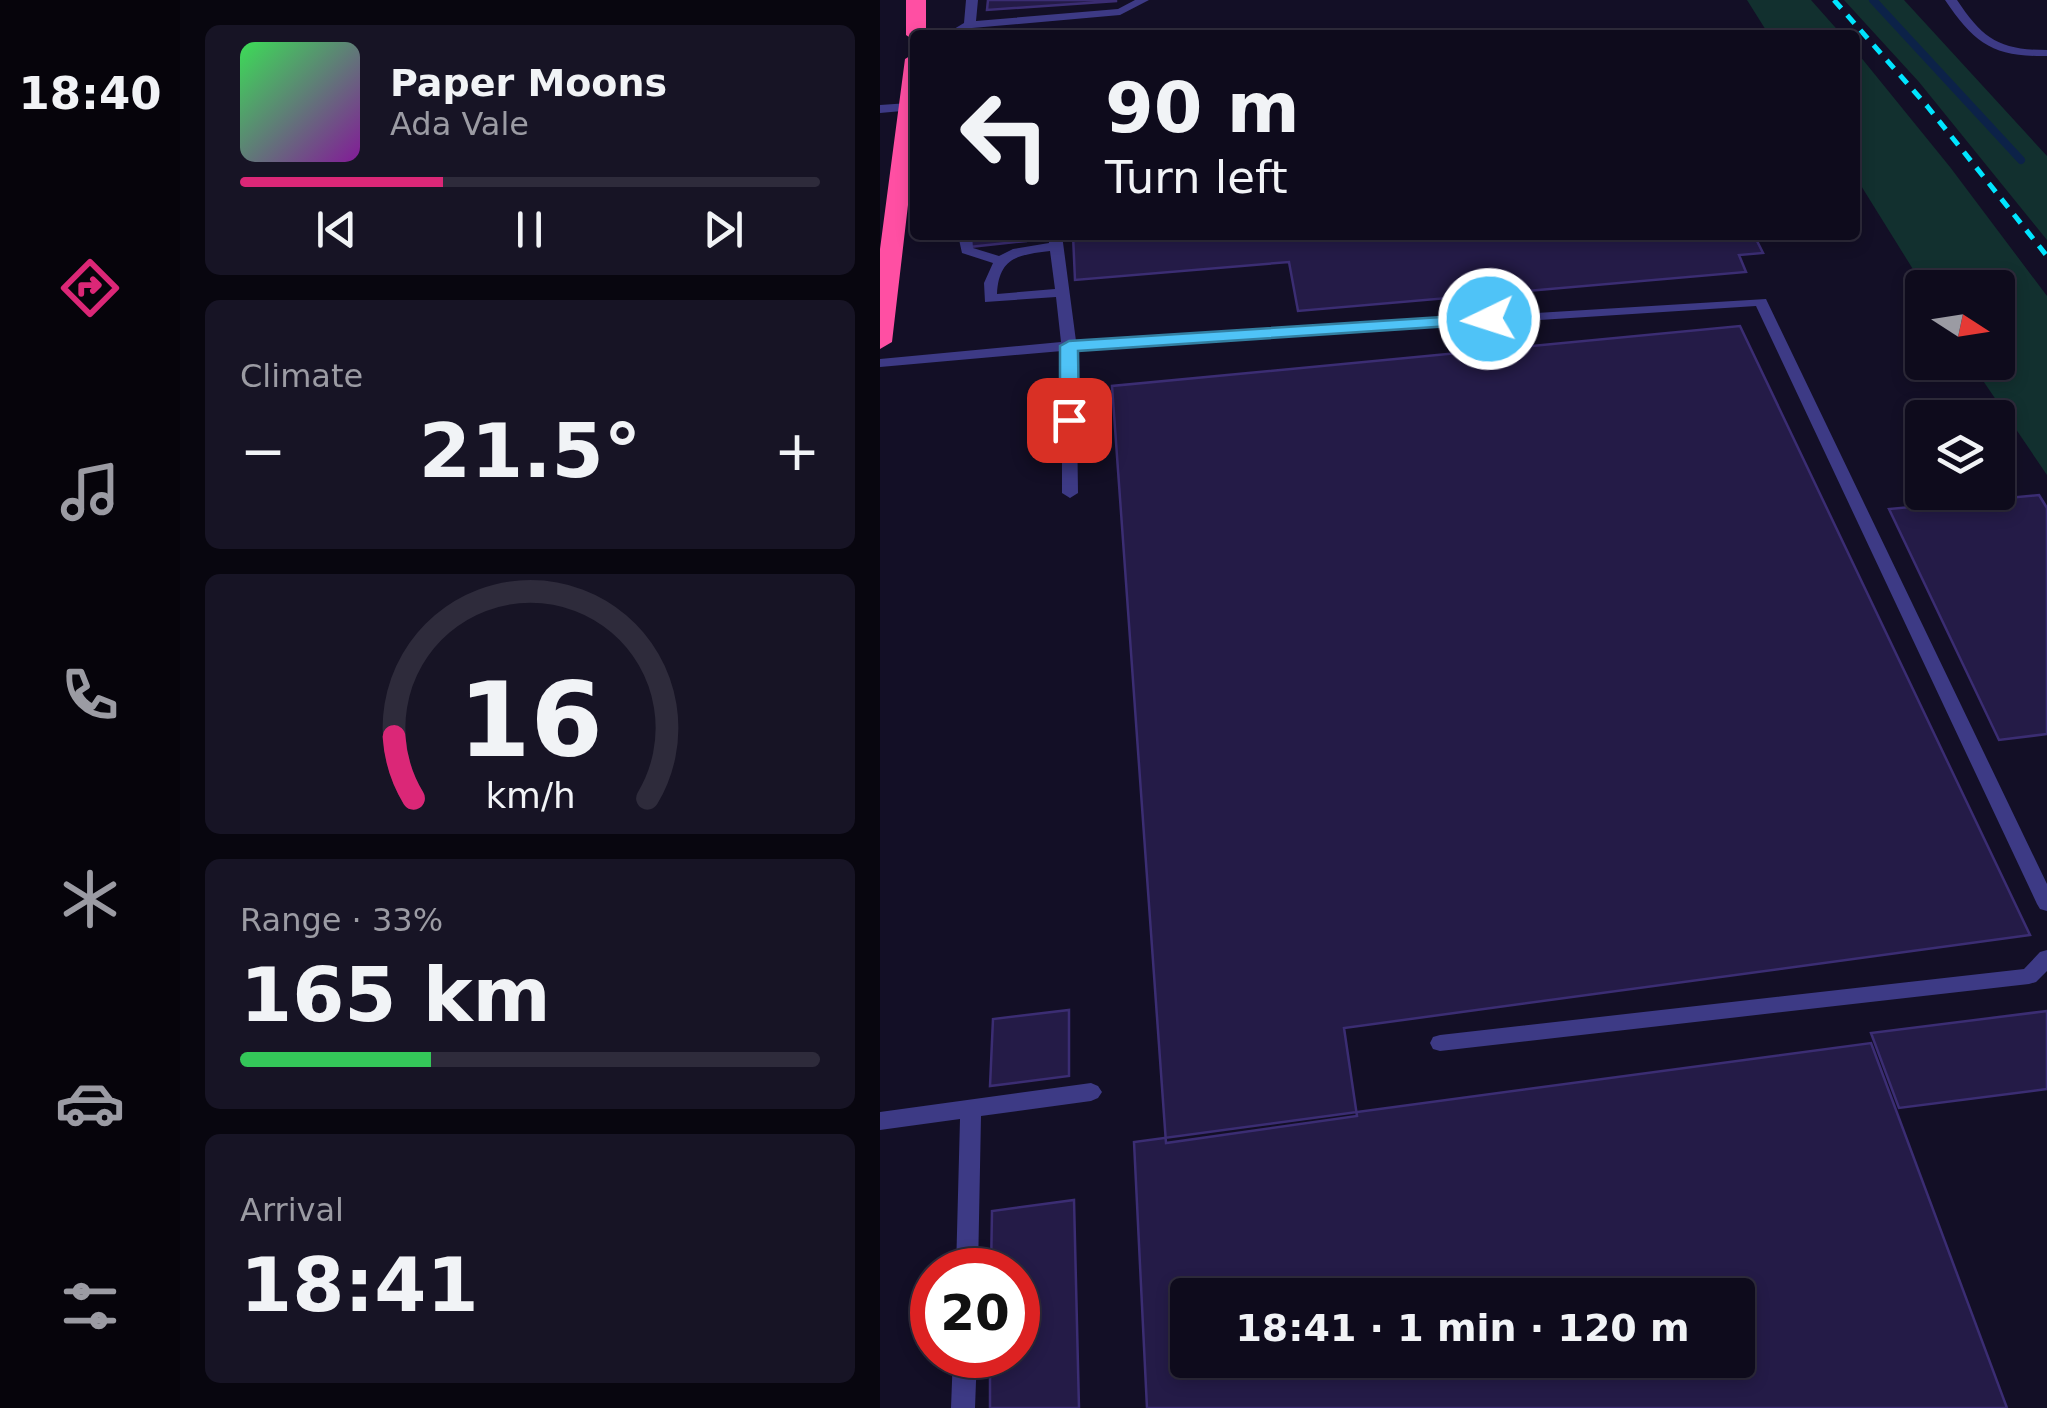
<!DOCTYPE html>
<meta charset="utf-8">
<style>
:root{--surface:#0e0b1c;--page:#171425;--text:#f1f3f6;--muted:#9b9ba3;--line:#2e2b3b;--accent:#db2777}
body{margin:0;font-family:"DejaVu Sans",sans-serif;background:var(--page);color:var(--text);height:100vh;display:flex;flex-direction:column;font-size:38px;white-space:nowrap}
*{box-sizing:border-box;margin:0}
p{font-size:32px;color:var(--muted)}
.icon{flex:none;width:55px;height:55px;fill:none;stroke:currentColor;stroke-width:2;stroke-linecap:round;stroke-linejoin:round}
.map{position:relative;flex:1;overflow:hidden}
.panel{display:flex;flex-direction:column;gap:25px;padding:25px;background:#08060f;width:700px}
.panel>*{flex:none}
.banner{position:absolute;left:30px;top:30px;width:950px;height:210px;border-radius:10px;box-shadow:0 5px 15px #0003,0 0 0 2px var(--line);background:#0e0b1c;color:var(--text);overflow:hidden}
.needle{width:65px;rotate:102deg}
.controls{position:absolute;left:1025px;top:270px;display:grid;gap:20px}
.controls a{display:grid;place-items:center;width:110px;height:110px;border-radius:10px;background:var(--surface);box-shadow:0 5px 15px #0003,0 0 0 2px var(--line);font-size:50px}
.speed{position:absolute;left:30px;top:1248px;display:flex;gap:20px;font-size:50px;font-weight:700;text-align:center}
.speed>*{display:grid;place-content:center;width:130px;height:130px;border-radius:50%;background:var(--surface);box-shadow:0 5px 15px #0003,0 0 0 2px var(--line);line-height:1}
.speed .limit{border:15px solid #d22;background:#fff;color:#111}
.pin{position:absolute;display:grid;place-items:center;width:85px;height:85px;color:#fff;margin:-42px;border-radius:20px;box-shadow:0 5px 15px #0006}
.me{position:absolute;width:110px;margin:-55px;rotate:266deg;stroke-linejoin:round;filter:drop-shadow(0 0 8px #0008)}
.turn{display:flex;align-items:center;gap:35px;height:210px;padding:0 30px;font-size:45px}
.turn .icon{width:130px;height:130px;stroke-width:2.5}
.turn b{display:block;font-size:70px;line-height:85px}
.big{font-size:75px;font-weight:700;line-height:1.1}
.panel .tile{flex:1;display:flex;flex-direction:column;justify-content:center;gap:15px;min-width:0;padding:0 35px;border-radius:15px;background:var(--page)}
.panel .dial{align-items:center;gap:0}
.dial svg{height:260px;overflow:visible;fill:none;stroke:var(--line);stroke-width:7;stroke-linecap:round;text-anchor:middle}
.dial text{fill:var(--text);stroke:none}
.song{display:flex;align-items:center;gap:30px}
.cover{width:120px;height:120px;border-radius:15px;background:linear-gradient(135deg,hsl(130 70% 55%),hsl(290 70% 35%))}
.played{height:10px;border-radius:5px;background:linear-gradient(90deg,var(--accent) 35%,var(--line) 35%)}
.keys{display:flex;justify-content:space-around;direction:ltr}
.heat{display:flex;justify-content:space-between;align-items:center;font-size:55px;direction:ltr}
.charge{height:15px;border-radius:8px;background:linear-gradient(90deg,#34c759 33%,var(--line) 0)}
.trip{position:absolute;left:290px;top:1278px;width:585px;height:100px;border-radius:10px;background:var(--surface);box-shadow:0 5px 15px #0003,0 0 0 2px var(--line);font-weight:700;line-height:100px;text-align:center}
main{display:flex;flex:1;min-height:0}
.dock{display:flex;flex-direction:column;width:180px;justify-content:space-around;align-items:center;background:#06040b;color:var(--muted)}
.dock .icon{width:70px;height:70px}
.dock .active{color:var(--accent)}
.dock b{font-size:45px;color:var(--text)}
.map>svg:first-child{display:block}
</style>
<main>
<nav class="dock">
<b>18:40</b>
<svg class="icon active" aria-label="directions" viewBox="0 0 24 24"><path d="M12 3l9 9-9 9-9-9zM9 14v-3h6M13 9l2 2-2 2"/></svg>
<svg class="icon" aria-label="music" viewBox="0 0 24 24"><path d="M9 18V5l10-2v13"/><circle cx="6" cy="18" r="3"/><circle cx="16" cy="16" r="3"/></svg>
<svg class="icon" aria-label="phone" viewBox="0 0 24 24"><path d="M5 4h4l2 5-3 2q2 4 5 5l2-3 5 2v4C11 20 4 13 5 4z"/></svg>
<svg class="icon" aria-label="climate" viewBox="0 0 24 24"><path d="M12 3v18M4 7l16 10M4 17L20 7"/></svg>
<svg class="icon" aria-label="car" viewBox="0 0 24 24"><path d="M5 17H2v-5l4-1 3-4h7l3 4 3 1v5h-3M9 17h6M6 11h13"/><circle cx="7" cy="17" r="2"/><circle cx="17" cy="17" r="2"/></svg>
<svg class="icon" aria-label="filters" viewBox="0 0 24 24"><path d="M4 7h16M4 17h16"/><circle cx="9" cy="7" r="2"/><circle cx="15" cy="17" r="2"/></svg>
</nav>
<section class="panel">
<div class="tile">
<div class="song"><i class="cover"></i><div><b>Paper Moons</b><p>Ada Vale</p></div></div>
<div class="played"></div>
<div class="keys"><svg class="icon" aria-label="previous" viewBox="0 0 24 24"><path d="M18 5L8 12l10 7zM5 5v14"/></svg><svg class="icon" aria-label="pause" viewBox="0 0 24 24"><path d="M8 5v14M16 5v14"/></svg><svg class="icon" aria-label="next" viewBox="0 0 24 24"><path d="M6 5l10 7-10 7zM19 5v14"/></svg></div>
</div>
<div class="tile"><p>Climate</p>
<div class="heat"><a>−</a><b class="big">21.5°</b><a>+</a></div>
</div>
<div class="tile dial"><svg viewBox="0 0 100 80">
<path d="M14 69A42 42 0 1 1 86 69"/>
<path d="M14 69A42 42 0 0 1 8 50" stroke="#db2777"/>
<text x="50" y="56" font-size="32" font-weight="700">16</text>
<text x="50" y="72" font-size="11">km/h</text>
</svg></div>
<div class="tile"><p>Range · 33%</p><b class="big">165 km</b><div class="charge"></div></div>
<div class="tile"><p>Arrival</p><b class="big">18:41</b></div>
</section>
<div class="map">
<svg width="1167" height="1408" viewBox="0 0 1167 1408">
<rect width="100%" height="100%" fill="#130f26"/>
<path fill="#12302f" d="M867,0H931L962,35H889Z
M964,0H1024L1167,156V240L1039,82Z
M975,50L1070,167L1167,296V475L1091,363L1118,362V288L1044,287L975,176Z"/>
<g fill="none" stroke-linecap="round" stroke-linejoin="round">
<path stroke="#0c2248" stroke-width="8" d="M993,0L1141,160"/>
</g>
<path fill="#241b47" stroke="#3b2d73" stroke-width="2.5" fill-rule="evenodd" d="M108,0H236V1L107,10Z
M88,235H146V241L89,247Z
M193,235H874L883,253L859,255L866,272L418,311L409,262L195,280Z
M860,326L1150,935L464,1028L477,1116L286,1143L232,386Z
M1159,495L1167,508V734L1119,740L1009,509Z
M189,1010V1076L110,1086L113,1019Z
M1167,1011V1089L1019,1108L991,1033Z
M991,1043L1127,1408H267L254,1142ZM308,1295H858V1360H308Z
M194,1200L199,1408H110V1355H138V1270H111L112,1211Z"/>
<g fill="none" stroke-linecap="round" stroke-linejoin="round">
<path fill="#3d3a85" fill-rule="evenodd" d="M86,0H98L96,21L238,9L255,0H269L240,15L92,28L79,35H64L84,23Z
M1065,0H1077C1103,39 1119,50 1167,50V56C1113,57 1095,44 1065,0Z
M29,103L33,104V110L0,113V105Z
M78,235H92L93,248L119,256L133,249L169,243L168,235H182L196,341L886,299L1167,884V911L1160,909L1157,904L876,306L196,350L198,493L190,498L182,493V351L0,367V359L181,342L176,297L105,302L104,283L113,263L82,253ZM170,251L175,289L117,294C119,257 138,255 170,251Z
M1167,950V971L1156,982L1149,984L560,1051L553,1049L550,1043L553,1037L560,1035L1144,969L1160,952Z
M211,1083L218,1086L222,1092L218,1098L211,1101L101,1116L98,1270H76L80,1119L0,1130V1112Z
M73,1355H97L95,1408H71Z"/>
<path fill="#ff4fa3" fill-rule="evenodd" d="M26,0H46V35H35V41L26,35Z
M35,53V145L12,342L0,349V249L25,59Z"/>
<path stroke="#00e5ff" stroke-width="5" stroke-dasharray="11 9" stroke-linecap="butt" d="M954,0L1047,106L1167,256"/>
</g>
<path fill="#4fc3f7" stroke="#337fa1" stroke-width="2.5" d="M609,314L615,315V323L198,351L199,420L189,425L180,420V346L189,341Z"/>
</svg>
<div class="controls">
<a><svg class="needle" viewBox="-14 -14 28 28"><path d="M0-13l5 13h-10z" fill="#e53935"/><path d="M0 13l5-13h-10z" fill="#9b9ba3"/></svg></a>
<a><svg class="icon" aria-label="layers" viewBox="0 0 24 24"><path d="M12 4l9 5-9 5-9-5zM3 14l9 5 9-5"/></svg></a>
</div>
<div class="speed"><div class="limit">20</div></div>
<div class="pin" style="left:189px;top:420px;background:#d93025"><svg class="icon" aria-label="arrive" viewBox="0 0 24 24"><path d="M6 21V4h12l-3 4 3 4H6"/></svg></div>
<svg class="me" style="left:609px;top:319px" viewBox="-20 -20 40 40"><circle r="17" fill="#4fc3f7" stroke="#fff" stroke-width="3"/><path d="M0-11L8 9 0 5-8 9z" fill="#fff"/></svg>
<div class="trip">18:41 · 1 min · 120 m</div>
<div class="banner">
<div class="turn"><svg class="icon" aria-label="left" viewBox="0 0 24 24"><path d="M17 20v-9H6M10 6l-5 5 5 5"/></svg><div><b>90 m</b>Turn left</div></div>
</div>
</div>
</main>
